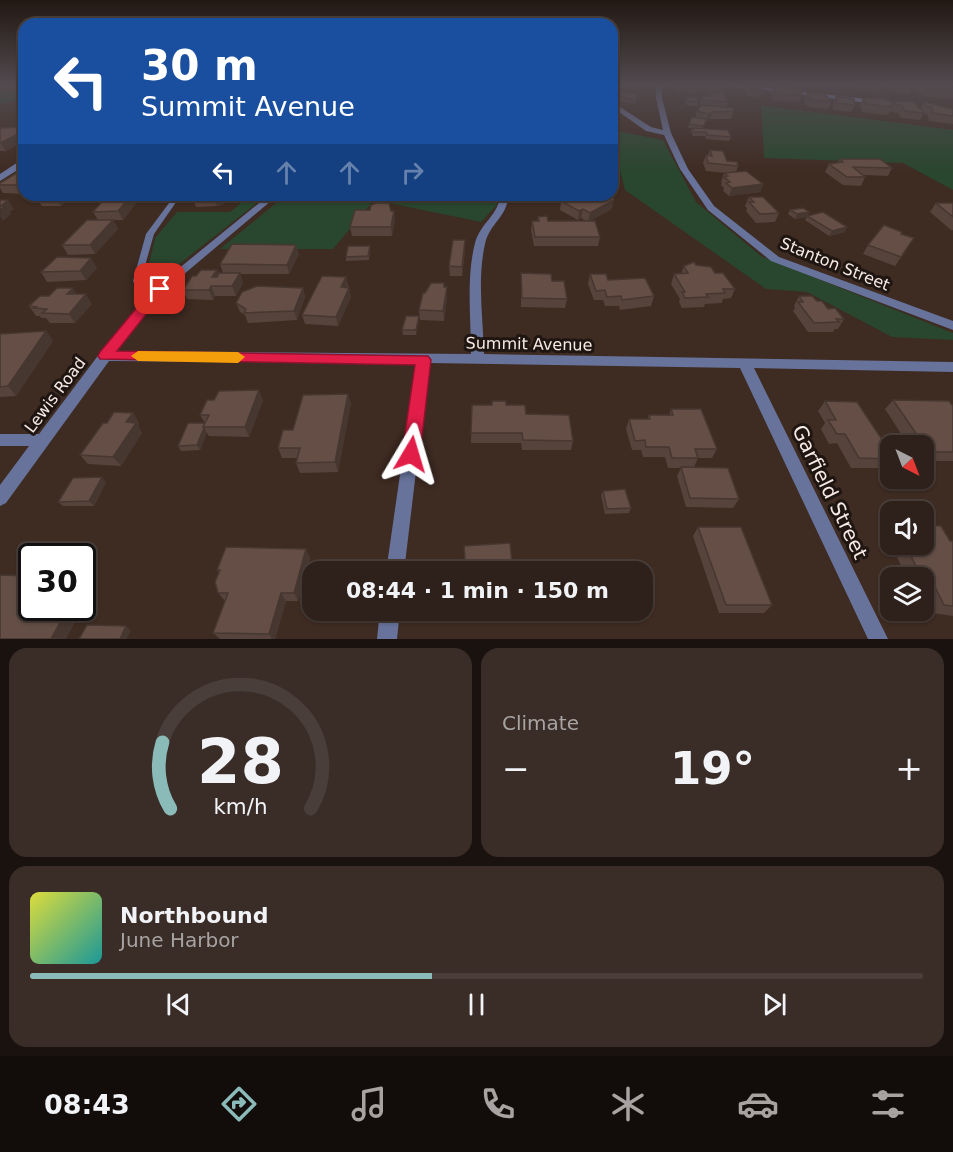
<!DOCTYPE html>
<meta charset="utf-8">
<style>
:root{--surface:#2e201a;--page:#3a2d27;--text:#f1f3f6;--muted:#a7a3a2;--line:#493e39;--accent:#8bbbb9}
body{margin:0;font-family:"DejaVu Sans",sans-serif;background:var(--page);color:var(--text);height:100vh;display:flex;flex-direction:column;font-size:22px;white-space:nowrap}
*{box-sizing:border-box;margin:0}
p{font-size:20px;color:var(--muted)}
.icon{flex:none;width:33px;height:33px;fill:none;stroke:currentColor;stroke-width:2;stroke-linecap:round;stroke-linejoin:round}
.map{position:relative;height:639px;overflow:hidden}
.side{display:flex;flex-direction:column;gap:9px;padding:9px;background:#19120e;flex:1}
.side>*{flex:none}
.banner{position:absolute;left:18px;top:18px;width:600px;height:183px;border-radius:18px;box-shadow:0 2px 4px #0004,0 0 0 2px var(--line);background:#1a4fa0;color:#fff;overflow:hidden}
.needle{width:39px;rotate:138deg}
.buttons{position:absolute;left:880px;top:435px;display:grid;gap:12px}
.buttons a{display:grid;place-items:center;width:54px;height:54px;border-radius:12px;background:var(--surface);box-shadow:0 2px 4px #0004,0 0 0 2px var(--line);font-size:30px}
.speed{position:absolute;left:18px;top:543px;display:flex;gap:12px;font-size:30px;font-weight:700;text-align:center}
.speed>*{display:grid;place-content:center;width:78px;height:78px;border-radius:50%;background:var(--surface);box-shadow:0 2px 4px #0004,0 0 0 2px var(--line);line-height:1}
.speed .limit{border:3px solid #111;border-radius:9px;background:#fff;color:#111}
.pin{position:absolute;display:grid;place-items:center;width:51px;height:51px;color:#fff;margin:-26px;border-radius:12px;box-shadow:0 3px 9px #0006}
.me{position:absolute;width:66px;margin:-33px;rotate:7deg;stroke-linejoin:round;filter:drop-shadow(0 0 4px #0008)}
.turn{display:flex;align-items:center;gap:21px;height:126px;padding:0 24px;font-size:27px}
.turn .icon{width:78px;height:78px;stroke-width:2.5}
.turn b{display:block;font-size:42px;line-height:51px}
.lanes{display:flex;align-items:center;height:57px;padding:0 24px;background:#0003;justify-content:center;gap:30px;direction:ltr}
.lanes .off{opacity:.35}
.big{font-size:45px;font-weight:800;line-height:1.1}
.side .card{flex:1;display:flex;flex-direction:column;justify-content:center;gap:9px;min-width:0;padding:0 21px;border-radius:18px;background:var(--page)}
.side .dial{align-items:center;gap:0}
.dial svg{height:156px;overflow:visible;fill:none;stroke:var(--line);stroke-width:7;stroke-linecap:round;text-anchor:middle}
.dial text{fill:var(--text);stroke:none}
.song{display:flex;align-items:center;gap:18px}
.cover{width:72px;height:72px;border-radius:9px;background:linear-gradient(135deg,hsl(60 70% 55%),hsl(180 70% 35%))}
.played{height:6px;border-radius:3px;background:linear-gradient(90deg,var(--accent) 45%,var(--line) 45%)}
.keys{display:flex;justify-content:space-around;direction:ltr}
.heat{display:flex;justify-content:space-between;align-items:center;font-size:33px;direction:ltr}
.side .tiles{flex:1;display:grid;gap:9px;grid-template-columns:1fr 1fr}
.card:last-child{grid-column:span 2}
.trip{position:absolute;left:302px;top:561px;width:351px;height:60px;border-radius:18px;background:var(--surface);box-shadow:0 2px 4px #0004,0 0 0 2px var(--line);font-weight:800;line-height:60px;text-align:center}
.dock{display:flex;height:96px;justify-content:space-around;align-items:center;background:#120d0a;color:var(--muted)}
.dock .icon{width:42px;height:42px}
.dock .selected{color:var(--accent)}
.dock b{font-size:27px;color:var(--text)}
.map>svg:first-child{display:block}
</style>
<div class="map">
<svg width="953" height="639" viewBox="0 0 953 639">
<rect width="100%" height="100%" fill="#3e2b22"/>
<path fill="#29462e" d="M0,84H24V98L0,104Z
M761,105L953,130V190L903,163L764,158Z
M612,130L663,140L696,202L761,256L953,333V340L892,337L807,292L766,289L625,190L612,140Z
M251,195H267L164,276L146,277L155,238L177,212H230Z
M286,195H496L497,205L481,222L374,200L333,249H220Z"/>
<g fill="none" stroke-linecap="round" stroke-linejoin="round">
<path fill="#68739b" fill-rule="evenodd" d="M175,195H181L154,234L141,280L163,287L164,289L163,291L160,292L134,283L133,281L146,234Z"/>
<path fill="#68739b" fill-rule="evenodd" d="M656,84H662V98L671,133L688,169L714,206L779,257L953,321V330L771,261L708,210L680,169L664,135L646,131L612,107V102L651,127L663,130L656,98Z
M21,160H24V166L0,181V174Z
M269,195H278L164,291L116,351L471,354C471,318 466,278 475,243C481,222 499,215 500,195H508C508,217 490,222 485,244C477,279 483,318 484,354L953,362V372L754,368L888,639H868L740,368L429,363L404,572H386L416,363L109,361L6,503L0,506V485L29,446H0V434H39L100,353L156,287Z
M380,610H400L397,639H377Z"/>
<path fill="#8899d8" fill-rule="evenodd" d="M717,84H733L876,100L879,102L876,104Z"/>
</g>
<path fill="#56433b" d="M612,84H622L619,88L612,87Z
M675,84H696L697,88L695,95L686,92L675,91Z
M746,84H753L762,91L760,98L746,96L744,90Z
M804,84H821L820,87L804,85Z
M826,84H850L849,87Z
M857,84H881V86L878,93L858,90L857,85Z
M885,84H909L912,88L909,95L890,92Z
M915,84H945L947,87L953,88V99L923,96L913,87Z
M699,85L724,89L723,92H718V93L728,102L726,108H734L731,119H710L706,122L705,121L703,128L731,137L729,141L706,139L705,136H693L691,131L692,128H688L692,117L695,118L697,111L701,105L700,103L702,96H708L709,94L705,93L706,90L698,89Z
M774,86L802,95L799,102L772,101V93Z
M807,92L831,102L828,109L811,107L806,105L804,99Z
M619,97H637L635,104L618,101Z
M686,97L698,102L697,106L686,105L685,100Z
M836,97L855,105L851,112L833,110V104Z
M863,98L893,104L894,102L920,109L924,102L953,109V124L929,121L927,114H923L920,120L901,118L898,113L892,112V110L890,113H888L887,115L862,112L860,105Z
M24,127V141L6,151H0V128Z
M710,150L727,161L738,166L736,172L763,184L760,192L729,196L723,191L724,188L721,185L722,183L721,182L724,173H726L706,171L703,163L706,155H708Z
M840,159L892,168L888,176L864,175L865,177L861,186L843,185L825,172L829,164L838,163Z
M24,169V194L3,193L0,188V183Z
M48,195H68L70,198L61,206H42L39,202Z
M229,195L224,204L217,206L196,207L193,198Z
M141,197L123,220H104H113L118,229L95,254L68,255L62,245L98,220L93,212Z
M749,197L779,213L775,222L756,223L746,211L747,208L745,206Z
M561,201L612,209L590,221L600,237L598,246H534L531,230L532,221H537L538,217L548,221H586L581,218L578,220L560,210Z
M936,203H953V230H951L930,212Z
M790,210L809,212L808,216L845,232L829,236L805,220L807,217L795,219L788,214Z
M395,220L392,236H352L350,227Z
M914,238L895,266L863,254L868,245Z
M465,240V250L462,276H450L449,266Z
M370,246V250L369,260L346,261V257Z
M299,254L289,274H240L243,283L236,296H215L213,300L187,299L183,290L196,276L217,270L219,274L223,273L220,264Z
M696,265L715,273L735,289L731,298L723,299L722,303L705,304L704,307L682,308L679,302L680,299L671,284L674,274H681L684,266Z
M97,268L86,280L47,282L41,272Z
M521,273L552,281L567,299L565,308L521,307Z
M590,274L608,280L654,296L651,306L620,310L619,306H605L603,300H594L588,284Z
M346,277L351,297L338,326L305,324L302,315Z
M444,283V287H447V297L444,321L420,320L419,310L425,293Z
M303,288L305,297L297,320L248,323L245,315L240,312L236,303Z
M77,294L92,304L75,323H50L46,318H41L40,316H36L29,306L49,296Z
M799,296L817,301L844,319L838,329H835L833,332H808L793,311L795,308L794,306Z
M419,321L416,335H403L402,330Z
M46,331L53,341L16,396L0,397V334Z
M263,400L249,437L209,436L207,433L200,450L181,451L178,446L205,423L200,415Z
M893,400L953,406V461H924V446H909L885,409Z
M825,401L891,453V463L886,468H851L837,443L829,444L821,429L825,423L818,411Z
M351,403L338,472L300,473L296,463L298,458H282L278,448L293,430Z
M472,405H506L526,414L573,441L571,450H522L521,443H471Z
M671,409L717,449L712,458H698L694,467L739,499L733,508L686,507L677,476L681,468H668L665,457H643L641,450H632L626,429L629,419H647L649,415H669Z
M133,413L139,423L138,426L142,433L121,466L88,464L80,455L107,423Z
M106,482L94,506H63L58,502Z
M603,491L631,508L629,513L605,514L601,495Z
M698,527L772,605L764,613H719L693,536Z
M891,529V538L888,532Z
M950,541H953V616L932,613L924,598V578H907L894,551L897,549L894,544H924Z
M306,549L310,558L298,601H286L275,639H220L213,633L225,601L218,593L219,573L217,570Z
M468,610H518L517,618L469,622Z"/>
<path fill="#463730" d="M713,112L710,119L706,122L708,114Z
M24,131V141L6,151L1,143Z
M763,184L760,192L729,196L732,188Z
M66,195H68L70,198L61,206L58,202Z
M132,195H141V197L123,220L118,211Z
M221,195H229L224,204L217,206L214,198Z
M8,200L14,209L10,212L11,214L3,221L0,216L1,206Z
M614,200L612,209L588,222L590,213Z
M583,209L581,218L578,220L579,211Z
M394,211L395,220L392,236L391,227Z
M809,212L807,217L795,219L797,214Z
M113,220L118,229L95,254L90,245Z
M847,227L845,232L829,236L832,231Z
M465,240V250L462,276V267Z
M296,245L299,254L289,274L287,265Z
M91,258L97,268L86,280L80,271Z
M217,270L221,279L216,287L212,277Z
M240,273L243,283L236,296L232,286Z
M346,277L348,287L343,297L341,287Z
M211,286L215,296L213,300L209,290Z
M447,287V297L444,321L443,311Z
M73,288L79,298L67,294Z
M303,288L305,297L297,320L294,311Z
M349,288L351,297L338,326L336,317Z
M86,294L92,304L75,323L69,314Z
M419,316V321L416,335V330Z
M46,331L53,341L16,396L8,386Z
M259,390L263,400L249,437L245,427Z
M348,394L351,403L338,472L335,462Z
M133,413L139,423L138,426L142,433L121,466L113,457L126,422Z
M204,428L207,433L200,450L197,445Z
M102,477L106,482L94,506L89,501Z
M306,549L310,558L298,601L294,593Z
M85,576L95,585L66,639H51L68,608H82V582Z
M281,593L286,601L275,639H272L269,634Z
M126,626L131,630L127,639H120Z"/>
<path fill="#644e45" stroke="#463730" stroke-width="1.5" d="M677,84H696L697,88L688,85Z
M704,84H715L723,85L724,89L718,88V91L706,90L707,86L699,85Z
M746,84L761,85L762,91L748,89Z
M865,84H881V86Z
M893,84H909L912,88L894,85Z
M920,84H945L947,87L953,88V92L927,89Z
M774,86L801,89L802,95L775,94Z
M622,92L638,94L635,100L619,97Z
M713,92L725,93L728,102L703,100L702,96H709V94H714Z
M807,92L825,94L831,102L814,100L809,98Z
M837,96L854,99L855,105L836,103V97Z
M686,97H697L698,102L687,101Z
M863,98H882L892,102L894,106L890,105L891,107L866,104Z
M898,101L914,102L924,113L905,111L902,105H896L894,102Z
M924,102L953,109V116L933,113L931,107L926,106Z
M701,105L734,108L733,111L713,112L708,114L697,111Z
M692,117L706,119L704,126L689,124Z
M24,127V131L0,143V128Z
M692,128L728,130L731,137L707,135L706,132H694Z
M710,150L723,151L727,161L737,162L738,166L708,163L706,155L712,156Z
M840,159H880L892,168L853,167L865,177H847L829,164L843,162Z
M23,169H24V183L21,185H0V183Z
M746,171L763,184L732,188L726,183L730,182L724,177L728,176L724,173Z
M48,195H66L58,202H39Z
M108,195H132L118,211L93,212Z
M195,195H221L214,198H193Z
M578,195H609L613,197L614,200L590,213L583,209L579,211L561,201Z
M749,197H763L779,213L760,214L749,202H754Z
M0,200H8L1,206H5L0,210Z
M376,203H389L391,211H394L391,227H350L355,210H370L371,205Z
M936,203H953V217Z
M803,208L809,212L797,214L790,210Z
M823,212L847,227L832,231L807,216Z
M547,216L548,221H595L600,237H535L532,221H539L538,217Z
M87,220H113L90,245H62Z
M884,225L902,232L901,234L914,238L901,257L868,245Z
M453,240H465L462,267L449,266Z
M232,244L296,245L287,265L220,264Z
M348,246H370L368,256L346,257Z
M57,257L91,258L80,271L41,272Z
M694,262L696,265L711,267L715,273H723L735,289H723L725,293L706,294L708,297L685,298L682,292H685L674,274L688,273L684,266Z
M201,270H217L212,277H217L219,273H240L232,286H211L209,290H183L192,276H196Z
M521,273L551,274L552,281H564L567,299L522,298Z
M590,274H606L608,280L645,278L654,296L622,300L621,296L607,297L605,290L596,291Z
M322,276L346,277L341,287L349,288L336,317L302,315Z
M431,283H444V287H447L443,311L419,310L423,293H425Z
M257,286L303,288L294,311L244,313L246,309L236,303L242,292Z
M57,288H73L67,294H86L69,314L42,313L47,309L34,308L36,307L29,306L40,296H49Z
M799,296H812L817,301H822L828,309L835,308L844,319H836L839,322L814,323L798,302H803Z
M406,316H419L416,330H402Z
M46,331L8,386L0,387V334Z
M259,390L245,427H203L209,415H200L207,400H214L219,391Z
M348,394L335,462L296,463L300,448H278L283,430H293L303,395Z
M893,400L949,401L953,406V452H929Z
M492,401H506V405H525L526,414L569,415L573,441L523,440L522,433H471L472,405H492Z
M825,401L857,402L891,453V459L859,458L845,434H837L828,420H836Z
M671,409H701L717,449H695L698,458H672L669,447H646L645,440L635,441L629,419H650L649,415H673Z
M114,412L133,413L126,422L136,423L113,457L80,455L103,423H107Z
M188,423H205L203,427L204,428L197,445L178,446Z
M681,467L728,468L739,499L690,498Z
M102,477L89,501L58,502L73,478Z
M625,489L631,508L607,509L603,491Z
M924,525L941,526L950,541H953V606L944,605L935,587H927L924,581V578H922L905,544H924Z
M698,527H741L772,605H726Z
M510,543L513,572H466L464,546Z
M226,547L306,549L294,593H281L269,634L213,633L228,593H218L215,582L220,570H217Z
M0,575L32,576V608H68L51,639H0Z
M468,610H514L468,614Z
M87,625L126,626L120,639H79Z"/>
<linearGradient id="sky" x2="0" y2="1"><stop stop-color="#221813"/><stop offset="0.49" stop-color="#524a4f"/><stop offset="1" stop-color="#524a4f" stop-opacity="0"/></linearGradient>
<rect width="953" height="173" fill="url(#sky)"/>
<path fill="#e11d48" stroke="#92132f" stroke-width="1.5" d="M160,285L166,289L117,351L428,356L431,360L420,454L417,459L411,461L405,459L402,454L415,365L100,359L98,356L100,352L155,286Z"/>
<path fill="#f59e0b" d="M138,351L238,352L245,357L238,363L138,361L131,356Z"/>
<g text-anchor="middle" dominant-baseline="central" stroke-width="6" stroke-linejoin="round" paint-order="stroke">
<g font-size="16" fill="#f8eae4" stroke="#1f1611">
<text transform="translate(835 264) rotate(22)">Stanton Street</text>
<text transform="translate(529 344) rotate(1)">Summit Avenue</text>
<text transform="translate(55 395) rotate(-53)">Lewis Road</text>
</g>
<g font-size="20" fill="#f8eae4" stroke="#1f1611">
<text transform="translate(830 492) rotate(64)">Garfield Street</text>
</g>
</g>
</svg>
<div class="buttons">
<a><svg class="needle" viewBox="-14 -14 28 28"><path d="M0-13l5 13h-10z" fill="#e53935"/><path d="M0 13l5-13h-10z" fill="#a7a3a2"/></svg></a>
<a><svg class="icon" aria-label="sound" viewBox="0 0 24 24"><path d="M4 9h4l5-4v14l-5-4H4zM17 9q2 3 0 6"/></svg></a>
<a><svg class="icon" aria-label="layers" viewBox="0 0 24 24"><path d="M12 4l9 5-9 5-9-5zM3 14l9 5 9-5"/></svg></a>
</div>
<div class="speed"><div class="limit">30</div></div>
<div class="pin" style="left:160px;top:289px;background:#d93025"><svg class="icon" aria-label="arrive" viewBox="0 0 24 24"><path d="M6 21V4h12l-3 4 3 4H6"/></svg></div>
<svg class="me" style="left:411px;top:454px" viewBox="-20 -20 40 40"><path d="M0-17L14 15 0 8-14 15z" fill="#e11d48" stroke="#fff" stroke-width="4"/></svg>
<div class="trip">08:44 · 1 min · 150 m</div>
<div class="banner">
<div class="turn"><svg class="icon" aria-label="left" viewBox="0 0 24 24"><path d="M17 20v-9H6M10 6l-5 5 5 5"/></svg><div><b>30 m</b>Summit Avenue</div></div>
<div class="lanes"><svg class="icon" aria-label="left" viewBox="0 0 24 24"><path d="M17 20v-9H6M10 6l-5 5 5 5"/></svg><svg class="icon off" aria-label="ahead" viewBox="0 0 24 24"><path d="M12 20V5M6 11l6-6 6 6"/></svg><svg class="icon off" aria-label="ahead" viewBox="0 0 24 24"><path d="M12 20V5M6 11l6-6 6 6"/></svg><svg class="icon off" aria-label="right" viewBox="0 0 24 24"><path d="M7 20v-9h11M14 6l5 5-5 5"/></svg></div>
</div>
</div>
<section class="side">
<div class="tiles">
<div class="card dial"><svg viewBox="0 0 100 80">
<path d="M14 69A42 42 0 1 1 86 69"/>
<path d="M14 69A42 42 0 0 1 10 35" stroke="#8bbbb9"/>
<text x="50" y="56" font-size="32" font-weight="700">28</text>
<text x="50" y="72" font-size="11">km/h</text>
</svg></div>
<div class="card"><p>Climate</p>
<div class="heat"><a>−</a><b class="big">19°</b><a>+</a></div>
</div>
<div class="card">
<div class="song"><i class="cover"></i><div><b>Northbound</b><p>June Harbor</p></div></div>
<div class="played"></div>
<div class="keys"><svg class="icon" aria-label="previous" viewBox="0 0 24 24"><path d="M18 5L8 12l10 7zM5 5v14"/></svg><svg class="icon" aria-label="pause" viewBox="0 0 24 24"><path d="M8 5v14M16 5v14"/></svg><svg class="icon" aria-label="next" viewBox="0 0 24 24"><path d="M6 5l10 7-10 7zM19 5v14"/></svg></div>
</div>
</div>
</section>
<nav class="dock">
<b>08:43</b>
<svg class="icon selected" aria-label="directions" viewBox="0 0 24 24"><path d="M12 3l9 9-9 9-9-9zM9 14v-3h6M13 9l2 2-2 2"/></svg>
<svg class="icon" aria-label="music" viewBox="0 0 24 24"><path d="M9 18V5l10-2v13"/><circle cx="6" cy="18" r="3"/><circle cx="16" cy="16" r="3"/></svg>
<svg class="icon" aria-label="phone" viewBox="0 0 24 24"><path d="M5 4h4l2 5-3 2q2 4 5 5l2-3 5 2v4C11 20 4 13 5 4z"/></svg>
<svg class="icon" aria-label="climate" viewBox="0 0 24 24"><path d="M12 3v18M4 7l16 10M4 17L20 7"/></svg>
<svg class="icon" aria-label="car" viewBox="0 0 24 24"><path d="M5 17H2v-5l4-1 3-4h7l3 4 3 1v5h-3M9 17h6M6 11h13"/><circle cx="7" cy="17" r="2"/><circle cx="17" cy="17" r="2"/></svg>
<svg class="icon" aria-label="filters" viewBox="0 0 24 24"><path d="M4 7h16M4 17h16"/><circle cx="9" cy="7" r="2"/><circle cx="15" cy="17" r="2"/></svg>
</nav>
